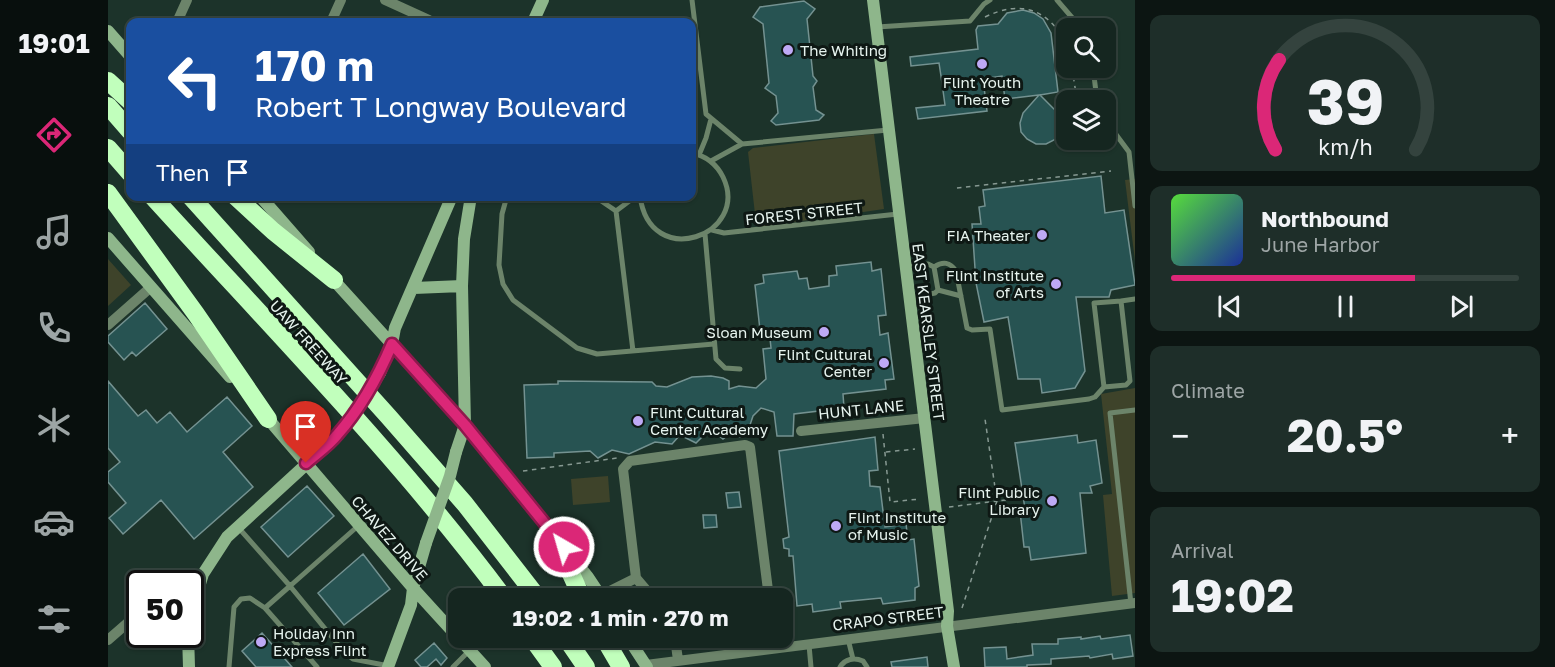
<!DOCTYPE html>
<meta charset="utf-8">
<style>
:root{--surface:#152620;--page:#1e2e29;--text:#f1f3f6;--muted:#9da5a5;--line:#34433e;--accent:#db2777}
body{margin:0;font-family:"Golos Text",sans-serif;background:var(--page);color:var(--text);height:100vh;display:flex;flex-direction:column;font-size:22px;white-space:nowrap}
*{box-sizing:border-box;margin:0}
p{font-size:20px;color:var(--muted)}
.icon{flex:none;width:33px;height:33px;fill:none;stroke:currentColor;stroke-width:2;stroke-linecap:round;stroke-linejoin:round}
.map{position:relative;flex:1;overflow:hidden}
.sheet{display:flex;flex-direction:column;gap:15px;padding:15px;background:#0c1512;width:420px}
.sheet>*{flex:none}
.banner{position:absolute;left:18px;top:18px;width:570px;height:183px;border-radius:12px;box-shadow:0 2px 4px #0004,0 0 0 2px var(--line);background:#1a4fa0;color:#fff;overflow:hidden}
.controls{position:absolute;left:948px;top:18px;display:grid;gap:12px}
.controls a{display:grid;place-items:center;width:60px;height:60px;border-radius:12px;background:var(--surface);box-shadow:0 2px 4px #0004,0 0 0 2px var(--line);font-size:30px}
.speed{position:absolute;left:18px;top:570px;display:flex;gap:12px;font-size:30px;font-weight:700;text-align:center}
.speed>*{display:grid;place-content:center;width:78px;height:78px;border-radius:50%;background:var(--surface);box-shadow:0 2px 4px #0004,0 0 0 2px var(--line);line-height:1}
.speed .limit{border:3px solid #111;border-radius:9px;background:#fff;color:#111}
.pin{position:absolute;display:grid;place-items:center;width:51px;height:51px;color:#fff;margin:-62px -26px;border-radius:50% 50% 50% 0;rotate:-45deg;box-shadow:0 0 6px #0007}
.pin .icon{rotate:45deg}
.me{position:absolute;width:66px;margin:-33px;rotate:322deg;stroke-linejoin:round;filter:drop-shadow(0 0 4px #0008)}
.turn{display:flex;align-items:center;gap:21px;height:126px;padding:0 30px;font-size:27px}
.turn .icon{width:78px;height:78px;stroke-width:2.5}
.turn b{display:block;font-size:42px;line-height:51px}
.then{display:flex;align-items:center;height:57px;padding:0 30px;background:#0003;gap:12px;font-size:22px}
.big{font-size:45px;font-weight:700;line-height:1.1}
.sheet .widget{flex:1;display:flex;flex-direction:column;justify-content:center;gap:9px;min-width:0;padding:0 21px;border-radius:12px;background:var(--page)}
.sheet .dial{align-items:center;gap:0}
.dial svg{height:156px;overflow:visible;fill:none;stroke:var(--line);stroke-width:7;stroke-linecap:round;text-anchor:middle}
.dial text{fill:var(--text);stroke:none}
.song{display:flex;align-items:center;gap:18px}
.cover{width:72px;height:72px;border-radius:9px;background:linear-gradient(135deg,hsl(110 70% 55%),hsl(230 70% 35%))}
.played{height:6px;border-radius:3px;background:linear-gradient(90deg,var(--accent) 70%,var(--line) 70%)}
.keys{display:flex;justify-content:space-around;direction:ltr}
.heat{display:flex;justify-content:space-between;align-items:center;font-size:33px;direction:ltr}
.trip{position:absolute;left:340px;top:588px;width:345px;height:60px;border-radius:12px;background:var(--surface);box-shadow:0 2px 4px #0004,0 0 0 2px var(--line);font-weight:700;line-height:60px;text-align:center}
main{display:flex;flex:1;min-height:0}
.tab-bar{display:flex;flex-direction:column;width:108px;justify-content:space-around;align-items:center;background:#080f0d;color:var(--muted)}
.tab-bar .icon{width:42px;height:42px}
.tab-bar .active{color:var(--accent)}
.tab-bar b{font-size:27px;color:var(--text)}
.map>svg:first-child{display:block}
</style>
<main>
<nav class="tab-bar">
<b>19:01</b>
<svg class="icon active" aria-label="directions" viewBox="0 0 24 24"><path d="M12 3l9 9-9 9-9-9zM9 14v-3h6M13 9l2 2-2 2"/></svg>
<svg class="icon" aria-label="music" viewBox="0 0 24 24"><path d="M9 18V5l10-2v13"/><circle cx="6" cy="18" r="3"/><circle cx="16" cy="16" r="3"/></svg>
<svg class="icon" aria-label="phone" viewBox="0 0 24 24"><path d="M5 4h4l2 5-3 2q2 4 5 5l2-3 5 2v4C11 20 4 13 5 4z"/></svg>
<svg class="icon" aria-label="climate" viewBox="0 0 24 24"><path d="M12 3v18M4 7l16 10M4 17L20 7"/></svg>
<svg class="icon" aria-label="car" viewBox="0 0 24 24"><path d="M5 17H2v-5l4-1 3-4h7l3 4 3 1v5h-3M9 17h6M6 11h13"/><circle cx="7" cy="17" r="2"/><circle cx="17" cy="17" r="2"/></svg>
<svg class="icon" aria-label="filters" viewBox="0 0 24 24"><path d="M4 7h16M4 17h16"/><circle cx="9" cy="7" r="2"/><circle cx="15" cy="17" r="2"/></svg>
</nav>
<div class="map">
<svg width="1027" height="667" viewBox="0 0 1027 667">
<rect width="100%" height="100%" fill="#1c332a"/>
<path fill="#3e432a" d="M766,134L776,209L652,227L648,223L640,152L645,148Z
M1027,179V261L1017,180Z
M0,259L23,285L0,306Z
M1027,388V593L1004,596L995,495L1004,494L993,394Z
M500,476L502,502L465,505L463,479Z"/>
<path fill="#275352" stroke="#749291" stroke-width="1.5" d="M696,1L707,9L699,19L705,76L709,81L705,87L708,110L716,115L711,120L668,125L663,121L670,113L668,96L657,88L661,83L655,24L645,17L652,7Z
M915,10L926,13L935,19L943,33L950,92L932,95L952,115L954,126L951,134L946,140L938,144H928L919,139L913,132L912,123L915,113L931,95L897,99L894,76L875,79L879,111L810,119L808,108L837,105L833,76L831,63L803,66L802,57L870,49L868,30L870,26L890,24L899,13Z
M993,176L997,213L1016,210L1027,285L1003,290L1001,297H968L977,371L967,388L934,393L932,379H910L900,317L876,322L868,283L864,224H873L871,207L877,206L875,190Z
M763,262L764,271L773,269L778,315L770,316L772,335L780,333L786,379L777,380L778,389L735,394L736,408L686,414L685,436H669L666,412L653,408L645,416L642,425L632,437L624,432L615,439L602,429L588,443L572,435L564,444L547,442L521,454L504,450L490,458L482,451L446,453V457L419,458L416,385L450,384V381L544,382L548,386L559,387L584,377L603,376L615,378L621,381V389L631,386L648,388L658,379L655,349L663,348L661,329L652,330L647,285L656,283L655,275L689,271L691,279L699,278L701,289L721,286V276L729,275L728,266Z
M37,303L59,329L28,356L24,352L16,360L0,342V336Z
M0,381L30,416L38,410L49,423L62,412L79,432L119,397L144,426L115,452L145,487L86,539L53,500L15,534L1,518L18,503L0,482V472L12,462L0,448Z
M969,435L970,443L988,440L994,483L982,486L984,493H972L978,553L923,560L921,547H916L912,511L917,509L907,443Z
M767,437L770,470L761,471L762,486L772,487L777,527L798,524L800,540L806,539L811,586L807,588V600L775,604L773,598L732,602L733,608L705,612L704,604L689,606L685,556H681V549L676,548L675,539L681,537L671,451Z
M199,486L226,516L180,557L153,527Z
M631,492L633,507L620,508L618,493Z
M595,515H608L609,527L596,528Z
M255,554L282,589L236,625L210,593Z
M154,633L184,667H148L134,651Z
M1022,635L1025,656L1005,659L1004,654L982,658L981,656L943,659V664L919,665V667H877L876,648L898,647L899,659L925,655L924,644H950V639L973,637V639L992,636L993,639Z
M326,643L339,658L333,665L328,659L319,667H313L307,660Z
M819,657L820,667H784L783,662Z"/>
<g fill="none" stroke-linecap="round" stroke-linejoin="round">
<path stroke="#879992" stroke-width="1.5" stroke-dasharray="4.5 4.5" stroke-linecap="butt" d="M877,17C912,0 939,8 958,43
M946,54L958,53
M964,68L969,100
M952,115L958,114
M849,188L1003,171
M775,434L782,502L812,499
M778,452L807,449
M415,471L509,458
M841,507L889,501L877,419
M854,608L889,501L899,500"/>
<path stroke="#6c846a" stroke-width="5" d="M584,0L598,114L634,144
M949,0L973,28
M769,27L862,21L876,4L882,0
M985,68L989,100
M998,121L1021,152L1027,206
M591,155L598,138L603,119
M603,161L634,144L780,130
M399,196L394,214L391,265L395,284L405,300L469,348L489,354L606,344
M486,196L508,211L525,351
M532,196C542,272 643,235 615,177C609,165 598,156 584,153
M508,211L528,196
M604,230L616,233L790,214
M597,234L608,359L617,368L632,369
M798,265L820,264L826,267L830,290L827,293L802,298
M826,267C835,261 842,262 848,271L859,328L864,330L882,329L894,410L981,399L987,397L996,387L986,303L1013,301L1022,381L1018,385L996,387
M830,290L853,296
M1013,301L1027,299
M250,526L182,586L237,653L245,659L281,666
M1023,604L1002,413L1027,410
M157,608L209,667
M740,639L745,659
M701,645L703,667
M121,667L126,607L133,599L142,598L157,608L182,586L129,526
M345,667L362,650
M732,667C737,659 746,657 755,661L759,667"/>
<path stroke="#6c846a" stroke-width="10" d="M277,0L321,20
M69,22L79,0
M223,22L233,0
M0,325L43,287
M693,431L817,418
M66,584H75
M492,596L528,578
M545,598L528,578L515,469L522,461L637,445L642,447L661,598
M567,638L570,660
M0,640L32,612
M538,665L1027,603"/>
<path stroke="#8eb68b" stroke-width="12" d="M765,0L840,611L839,626L846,667
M425,22L435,0
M0,31L22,56
M152,196L201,252
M0,238L122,377
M222,276L357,425L480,577L494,598
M306,288L354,286
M272,373L284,344L287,328L344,196
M156,414L305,588L377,667
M348,452L357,425L354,286L356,239L363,196
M82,616L95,574L119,537L228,437
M80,634L81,667
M520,638L539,667
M280,667L303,605L305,588L318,543"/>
<path stroke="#c1ffbc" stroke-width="18" d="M0,81L22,101
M0,106L22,131
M0,148L22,173
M0,193L88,314L160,419
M44,196C163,327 291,457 396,598
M82,196L280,416L357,504L430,598
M127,196L165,231L226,280
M444,532L474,598
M424,638L445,667
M458,638L478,667
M496,638L513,667"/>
<path stroke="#8eb68b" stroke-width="12" d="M228,437L254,403L272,373
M318,543L342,476L348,452"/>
</g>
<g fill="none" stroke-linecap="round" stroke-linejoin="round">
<g stroke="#8e194d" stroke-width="15">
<path id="route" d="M198,463C208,454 220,446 229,435C253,408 270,377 284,344L357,425L456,547"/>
</g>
<use href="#route" stroke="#db2777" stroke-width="10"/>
</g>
<g fill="#bea9f5" stroke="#0e1814" stroke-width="2">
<circle cx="680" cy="50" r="6"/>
<circle cx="874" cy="64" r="6"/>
<circle cx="934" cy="235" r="6"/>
<circle cx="948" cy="284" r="6"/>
<circle cx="716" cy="332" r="6"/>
<circle cx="776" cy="363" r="6"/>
<circle cx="530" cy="421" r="6"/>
<circle cx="944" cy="501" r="6"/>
<circle cx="728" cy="526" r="6"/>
<circle cx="153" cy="642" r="6"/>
</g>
<g text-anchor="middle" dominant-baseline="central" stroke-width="6" stroke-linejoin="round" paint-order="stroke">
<g font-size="15" fill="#e7f4ef" stroke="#0e1814" text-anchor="end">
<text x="692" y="50" text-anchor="start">The Whiting</text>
<text x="874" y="82" text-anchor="middle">Flint Youth<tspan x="874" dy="17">Theatre</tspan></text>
<text x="922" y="235">FIA Theater</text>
<text x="936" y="275">Flint Institute<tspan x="936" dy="17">of Arts</tspan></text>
<text x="704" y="332">Sloan Museum</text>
<text x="764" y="354">Flint Cultural<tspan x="764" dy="17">Center</tspan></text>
<text x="542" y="412" text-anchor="start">Flint Cultural<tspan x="542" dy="17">Center Academy</tspan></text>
<text x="932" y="492">Flint Public<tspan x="932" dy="17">Library</tspan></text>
<text x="740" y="517" text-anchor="start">Flint Institute<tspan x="740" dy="17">of Music</tspan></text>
<text x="165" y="633" text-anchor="start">Holiday Inn<tspan x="165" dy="17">Express Flint</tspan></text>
</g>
<g font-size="15" fill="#e7f4ef" stroke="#0e1814">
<text transform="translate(696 213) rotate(-6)">FOREST STREET</text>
<text transform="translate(821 332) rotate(83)">EAST KEARSLEY STREET</text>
<text transform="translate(201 342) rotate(48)">UAW FREEWAY</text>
<text transform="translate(753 409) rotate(-6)">HUNT LANE</text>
<text transform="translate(282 538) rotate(49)">CHAVEZ DRIVE</text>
<text transform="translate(780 618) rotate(-7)">CRAPO STREET</text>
</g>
</g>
</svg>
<div class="controls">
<a><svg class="icon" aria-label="search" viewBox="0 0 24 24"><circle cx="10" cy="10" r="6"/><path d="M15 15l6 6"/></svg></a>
<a><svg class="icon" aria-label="layers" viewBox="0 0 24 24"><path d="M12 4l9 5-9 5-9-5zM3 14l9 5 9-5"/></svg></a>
</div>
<div class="speed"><div class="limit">50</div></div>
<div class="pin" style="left:198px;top:463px;background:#d93025"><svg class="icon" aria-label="arrive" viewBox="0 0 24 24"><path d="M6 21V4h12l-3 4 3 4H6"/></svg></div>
<svg class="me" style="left:456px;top:547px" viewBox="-20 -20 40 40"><circle r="17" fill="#db2777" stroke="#fff" stroke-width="3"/><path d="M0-11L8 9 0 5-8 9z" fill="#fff"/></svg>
<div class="trip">19:02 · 1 min · 270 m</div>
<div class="banner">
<div class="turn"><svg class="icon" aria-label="left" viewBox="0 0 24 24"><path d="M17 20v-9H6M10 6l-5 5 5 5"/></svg><div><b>170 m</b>Robert T Longway Boulevard</div></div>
<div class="then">Then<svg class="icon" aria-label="arrive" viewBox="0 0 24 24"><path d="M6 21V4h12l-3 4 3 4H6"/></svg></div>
</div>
</div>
<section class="sheet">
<div class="widget dial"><svg viewBox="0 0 100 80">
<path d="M14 69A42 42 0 1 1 86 69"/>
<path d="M14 69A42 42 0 0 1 16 23" stroke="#db2777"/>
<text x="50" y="56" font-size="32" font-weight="700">39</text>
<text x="50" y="72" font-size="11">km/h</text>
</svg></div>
<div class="widget">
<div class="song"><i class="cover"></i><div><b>Northbound</b><p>June Harbor</p></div></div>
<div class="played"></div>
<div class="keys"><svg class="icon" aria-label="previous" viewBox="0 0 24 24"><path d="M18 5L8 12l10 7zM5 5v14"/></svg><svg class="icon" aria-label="pause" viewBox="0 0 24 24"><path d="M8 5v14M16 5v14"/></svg><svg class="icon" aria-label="next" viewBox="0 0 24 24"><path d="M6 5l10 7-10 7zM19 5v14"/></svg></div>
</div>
<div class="widget"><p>Climate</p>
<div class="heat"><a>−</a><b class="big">20.5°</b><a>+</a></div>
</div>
<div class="widget"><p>Arrival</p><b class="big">19:02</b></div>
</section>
</main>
